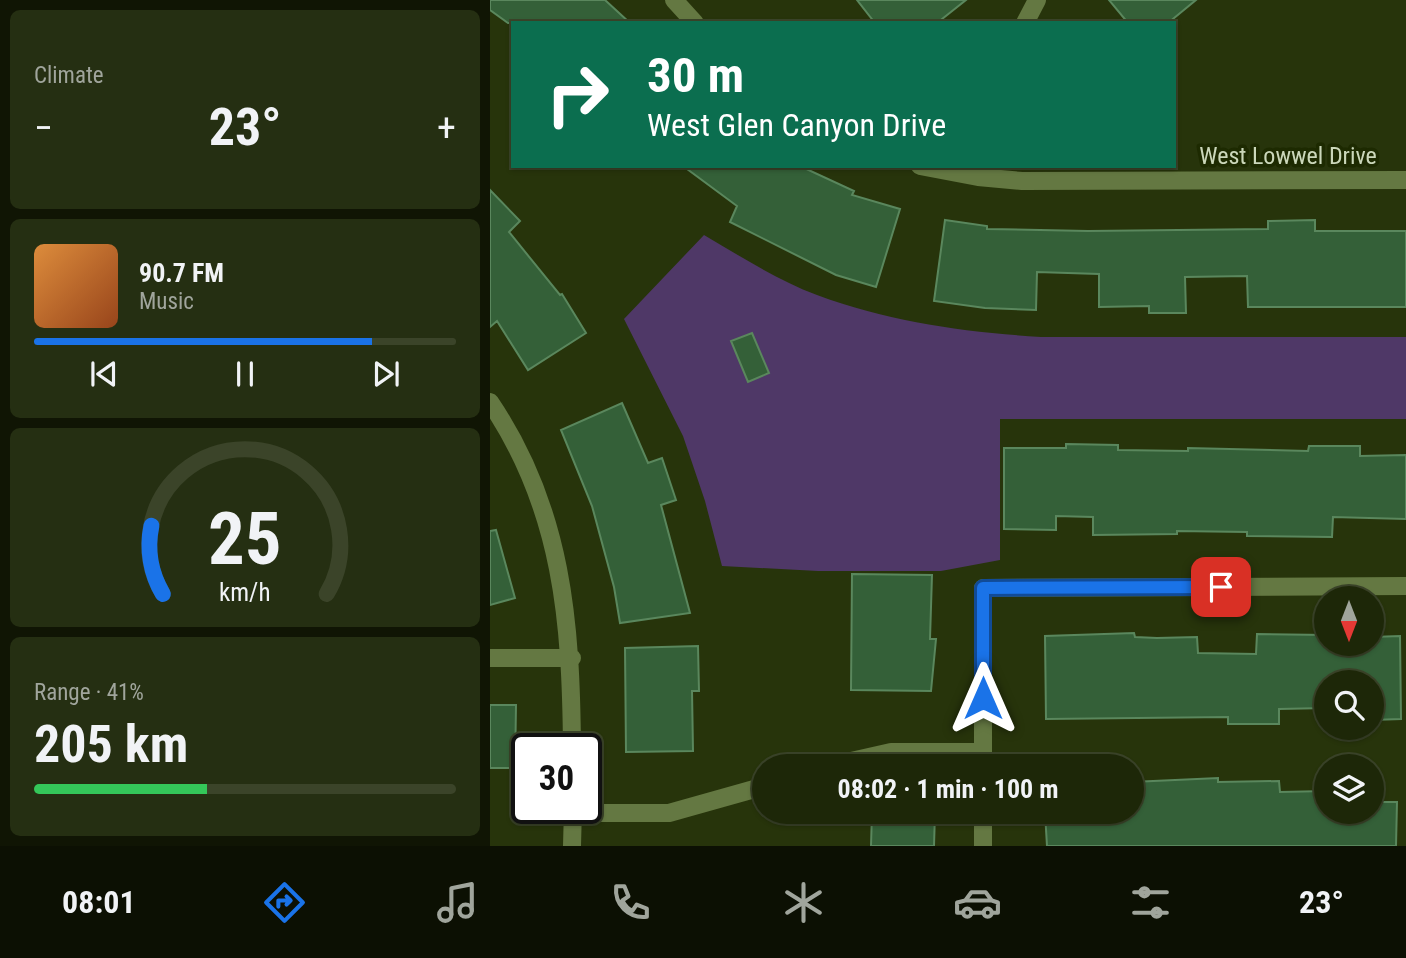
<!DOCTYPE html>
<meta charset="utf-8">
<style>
:root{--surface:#1d2708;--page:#252f12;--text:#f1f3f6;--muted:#a0a59c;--line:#3b4429;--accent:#1a73e8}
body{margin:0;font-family:"Roboto Condensed",sans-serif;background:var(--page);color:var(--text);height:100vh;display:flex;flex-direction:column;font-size:26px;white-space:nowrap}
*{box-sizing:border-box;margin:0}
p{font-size:23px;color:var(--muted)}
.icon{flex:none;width:38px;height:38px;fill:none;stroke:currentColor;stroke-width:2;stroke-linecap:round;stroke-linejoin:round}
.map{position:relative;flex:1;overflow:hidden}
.details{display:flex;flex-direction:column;gap:10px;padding:10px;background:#101504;width:490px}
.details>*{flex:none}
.guide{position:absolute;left:21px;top:21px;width:665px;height:147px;border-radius:0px;box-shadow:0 2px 5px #0004,0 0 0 2px var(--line);background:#0b6e4f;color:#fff;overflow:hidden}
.needle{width:46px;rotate:180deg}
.fabs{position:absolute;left:824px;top:586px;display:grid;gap:14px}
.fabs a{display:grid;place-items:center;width:70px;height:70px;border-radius:50%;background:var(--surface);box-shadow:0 2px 5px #0004,0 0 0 2px var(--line);font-size:35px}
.speed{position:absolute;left:21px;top:733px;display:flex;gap:14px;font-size:35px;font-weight:700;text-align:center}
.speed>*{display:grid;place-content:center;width:91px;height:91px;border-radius:50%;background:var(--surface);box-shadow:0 2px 5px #0004,0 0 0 2px var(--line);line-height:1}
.speed .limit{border:4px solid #111;border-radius:10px;background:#fff;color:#111}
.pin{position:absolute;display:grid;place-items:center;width:60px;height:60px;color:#fff;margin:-30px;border-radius:14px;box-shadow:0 4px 10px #0006}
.me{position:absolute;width:77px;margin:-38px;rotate:0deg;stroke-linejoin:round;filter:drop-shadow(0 0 5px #0008)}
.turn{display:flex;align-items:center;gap:24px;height:147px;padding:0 21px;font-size:32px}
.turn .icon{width:91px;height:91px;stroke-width:2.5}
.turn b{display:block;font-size:49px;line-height:60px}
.big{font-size:52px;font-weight:700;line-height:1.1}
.details .tile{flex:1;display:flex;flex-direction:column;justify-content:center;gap:10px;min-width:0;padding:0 24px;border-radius:10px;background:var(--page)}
.details .dial{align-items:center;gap:0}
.dial svg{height:182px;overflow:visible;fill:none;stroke:var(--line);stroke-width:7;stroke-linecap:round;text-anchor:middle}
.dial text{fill:var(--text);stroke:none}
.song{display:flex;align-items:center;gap:21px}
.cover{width:84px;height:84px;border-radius:10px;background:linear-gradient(135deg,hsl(30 70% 55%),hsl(20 70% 35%))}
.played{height:7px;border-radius:4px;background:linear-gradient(90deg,var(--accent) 80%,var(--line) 80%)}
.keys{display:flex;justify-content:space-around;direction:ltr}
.heat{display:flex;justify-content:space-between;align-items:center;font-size:38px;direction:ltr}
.charge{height:10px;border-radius:5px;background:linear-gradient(90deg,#34c759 41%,var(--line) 0)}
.trip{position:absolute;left:262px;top:754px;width:392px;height:70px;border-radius:35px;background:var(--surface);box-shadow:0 2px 5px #0004,0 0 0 2px var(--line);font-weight:700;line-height:70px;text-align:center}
.tabs{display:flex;height:112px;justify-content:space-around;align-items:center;background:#0c1003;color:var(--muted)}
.tabs .icon{width:49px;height:49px}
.tabs .on{color:var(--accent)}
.tabs b{font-size:32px;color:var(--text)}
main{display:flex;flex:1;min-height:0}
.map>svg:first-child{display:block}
</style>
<main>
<section class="details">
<div class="tile"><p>Climate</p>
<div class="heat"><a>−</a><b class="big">23°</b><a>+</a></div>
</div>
<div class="tile">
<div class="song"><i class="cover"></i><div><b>90.7 FM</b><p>Music</p></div></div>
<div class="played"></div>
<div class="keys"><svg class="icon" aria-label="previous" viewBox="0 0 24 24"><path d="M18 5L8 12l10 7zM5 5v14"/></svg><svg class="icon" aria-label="pause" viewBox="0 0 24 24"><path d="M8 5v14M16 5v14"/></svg><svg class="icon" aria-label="next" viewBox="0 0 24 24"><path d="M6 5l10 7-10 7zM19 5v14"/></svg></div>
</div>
<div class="tile dial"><svg viewBox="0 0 100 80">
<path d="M14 69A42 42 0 1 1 86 69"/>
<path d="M14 69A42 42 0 0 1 9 39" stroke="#1a73e8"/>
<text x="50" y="56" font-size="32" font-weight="700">25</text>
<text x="50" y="72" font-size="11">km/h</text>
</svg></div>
<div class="tile"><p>Range · 41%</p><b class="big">205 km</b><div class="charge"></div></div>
</section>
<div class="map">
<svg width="916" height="846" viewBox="0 0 916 846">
<rect width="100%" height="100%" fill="#27340b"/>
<path fill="#4f3867" d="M214,235C250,256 287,280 327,295C400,322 474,332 551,337H916V419H510V560L451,571H328L232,566L215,501L193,436L134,319Z"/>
<path fill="#346038" stroke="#5a875d" stroke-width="2" d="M0,0H115L140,23H18L0,10Z
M367,0H476L447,23H385Z
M619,0H706L678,23H638Z
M193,166H310L364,191L362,195L410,209L386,287L346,275L240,222L247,206Z
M0,190L30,221L19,232L70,295L72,294L96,333L38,370L7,321L0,327Z
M455,220L497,226V229L598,231L778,229V221L825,220V231H916V307H758L757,276L695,277L696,313H659V306L609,307V274L547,272L546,310L495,308L444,301Z
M262,333L279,373L258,382L241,341Z
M132,403L158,463L172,458L186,500L171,505L200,613L130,623L124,587L102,506L71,430Z
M576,444L628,445V450L698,451V448L818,451L819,446H870V456L916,455V519L843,517L842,537L757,536V532L687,531V534L603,535V517L566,516V530L514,529V448H576Z
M6,530L25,598L0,605V531Z
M362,574L442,575L440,639H446L441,691L361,690Z
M644,633L645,637L667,638L707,637L708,653L766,654L767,634L836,635V644H882V637L910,636L911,719L882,720V682H836V708L789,709V724H738V717L556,719L555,636Z
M208,646L209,691H202L203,751L136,752L135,648Z
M0,705H26L25,768H0Z
M728,778V782L789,781L790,792L836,791V812H882V802H907L906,846H557L555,812H642V782Z
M382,812H445L444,846H381Z"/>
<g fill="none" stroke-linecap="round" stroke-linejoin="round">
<path stroke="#647842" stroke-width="18" d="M184,0L205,23
M535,23L547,0
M430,166L488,177L532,181L916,180
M0,402C73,510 81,623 82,749
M0,658H82
M339,766L401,752H493
M493,766V588L916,586
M493,812V846
M83,813H179L275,786
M82,846L83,808"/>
</g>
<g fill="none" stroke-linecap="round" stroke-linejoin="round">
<g stroke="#114b97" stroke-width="18">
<path id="route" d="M493,698V588L731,587"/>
</g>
<use href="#route" stroke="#1a73e8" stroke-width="12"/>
</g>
<g text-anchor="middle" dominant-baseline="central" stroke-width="7" stroke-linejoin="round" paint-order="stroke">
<g font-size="24" fill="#cbd7ba" stroke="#1d2a01">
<text x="798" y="156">West Lowwel Drive</text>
</g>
</g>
</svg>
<div class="fabs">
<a><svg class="needle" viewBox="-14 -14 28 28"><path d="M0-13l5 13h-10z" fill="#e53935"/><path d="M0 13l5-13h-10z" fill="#a0a59c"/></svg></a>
<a><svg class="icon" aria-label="search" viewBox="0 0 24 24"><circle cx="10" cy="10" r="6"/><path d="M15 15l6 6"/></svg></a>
<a><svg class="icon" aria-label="layers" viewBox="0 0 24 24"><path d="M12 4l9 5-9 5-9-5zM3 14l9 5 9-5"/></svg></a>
</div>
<div class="speed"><div class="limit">30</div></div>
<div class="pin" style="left:731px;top:587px;background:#d93025"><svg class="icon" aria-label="arrive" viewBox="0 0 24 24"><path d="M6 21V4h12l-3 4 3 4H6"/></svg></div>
<svg class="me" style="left:493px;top:698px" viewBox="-20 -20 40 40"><path d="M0-17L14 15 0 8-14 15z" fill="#1a73e8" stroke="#fff" stroke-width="4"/></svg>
<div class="trip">08:02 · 1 min · 100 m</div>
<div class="guide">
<div class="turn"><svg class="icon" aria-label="right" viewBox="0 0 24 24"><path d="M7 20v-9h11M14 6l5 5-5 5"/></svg><div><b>30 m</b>West Glen Canyon Drive</div></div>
</div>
</div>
</main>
<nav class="tabs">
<b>08:01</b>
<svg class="icon on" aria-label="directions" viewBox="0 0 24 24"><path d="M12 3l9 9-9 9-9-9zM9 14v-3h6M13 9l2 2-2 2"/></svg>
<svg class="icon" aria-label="music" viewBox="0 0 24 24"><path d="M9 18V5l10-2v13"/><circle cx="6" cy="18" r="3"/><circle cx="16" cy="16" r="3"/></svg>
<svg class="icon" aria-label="phone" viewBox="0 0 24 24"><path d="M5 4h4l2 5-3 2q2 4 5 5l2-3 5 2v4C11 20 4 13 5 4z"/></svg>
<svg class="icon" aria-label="climate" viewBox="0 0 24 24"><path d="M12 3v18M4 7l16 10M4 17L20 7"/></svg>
<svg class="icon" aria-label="car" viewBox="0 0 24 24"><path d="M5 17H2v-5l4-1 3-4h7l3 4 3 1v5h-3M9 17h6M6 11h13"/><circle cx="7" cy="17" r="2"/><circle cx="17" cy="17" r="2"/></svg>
<svg class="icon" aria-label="filters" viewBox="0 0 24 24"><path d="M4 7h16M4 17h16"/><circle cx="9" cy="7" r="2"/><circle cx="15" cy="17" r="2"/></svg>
<b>23°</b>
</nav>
